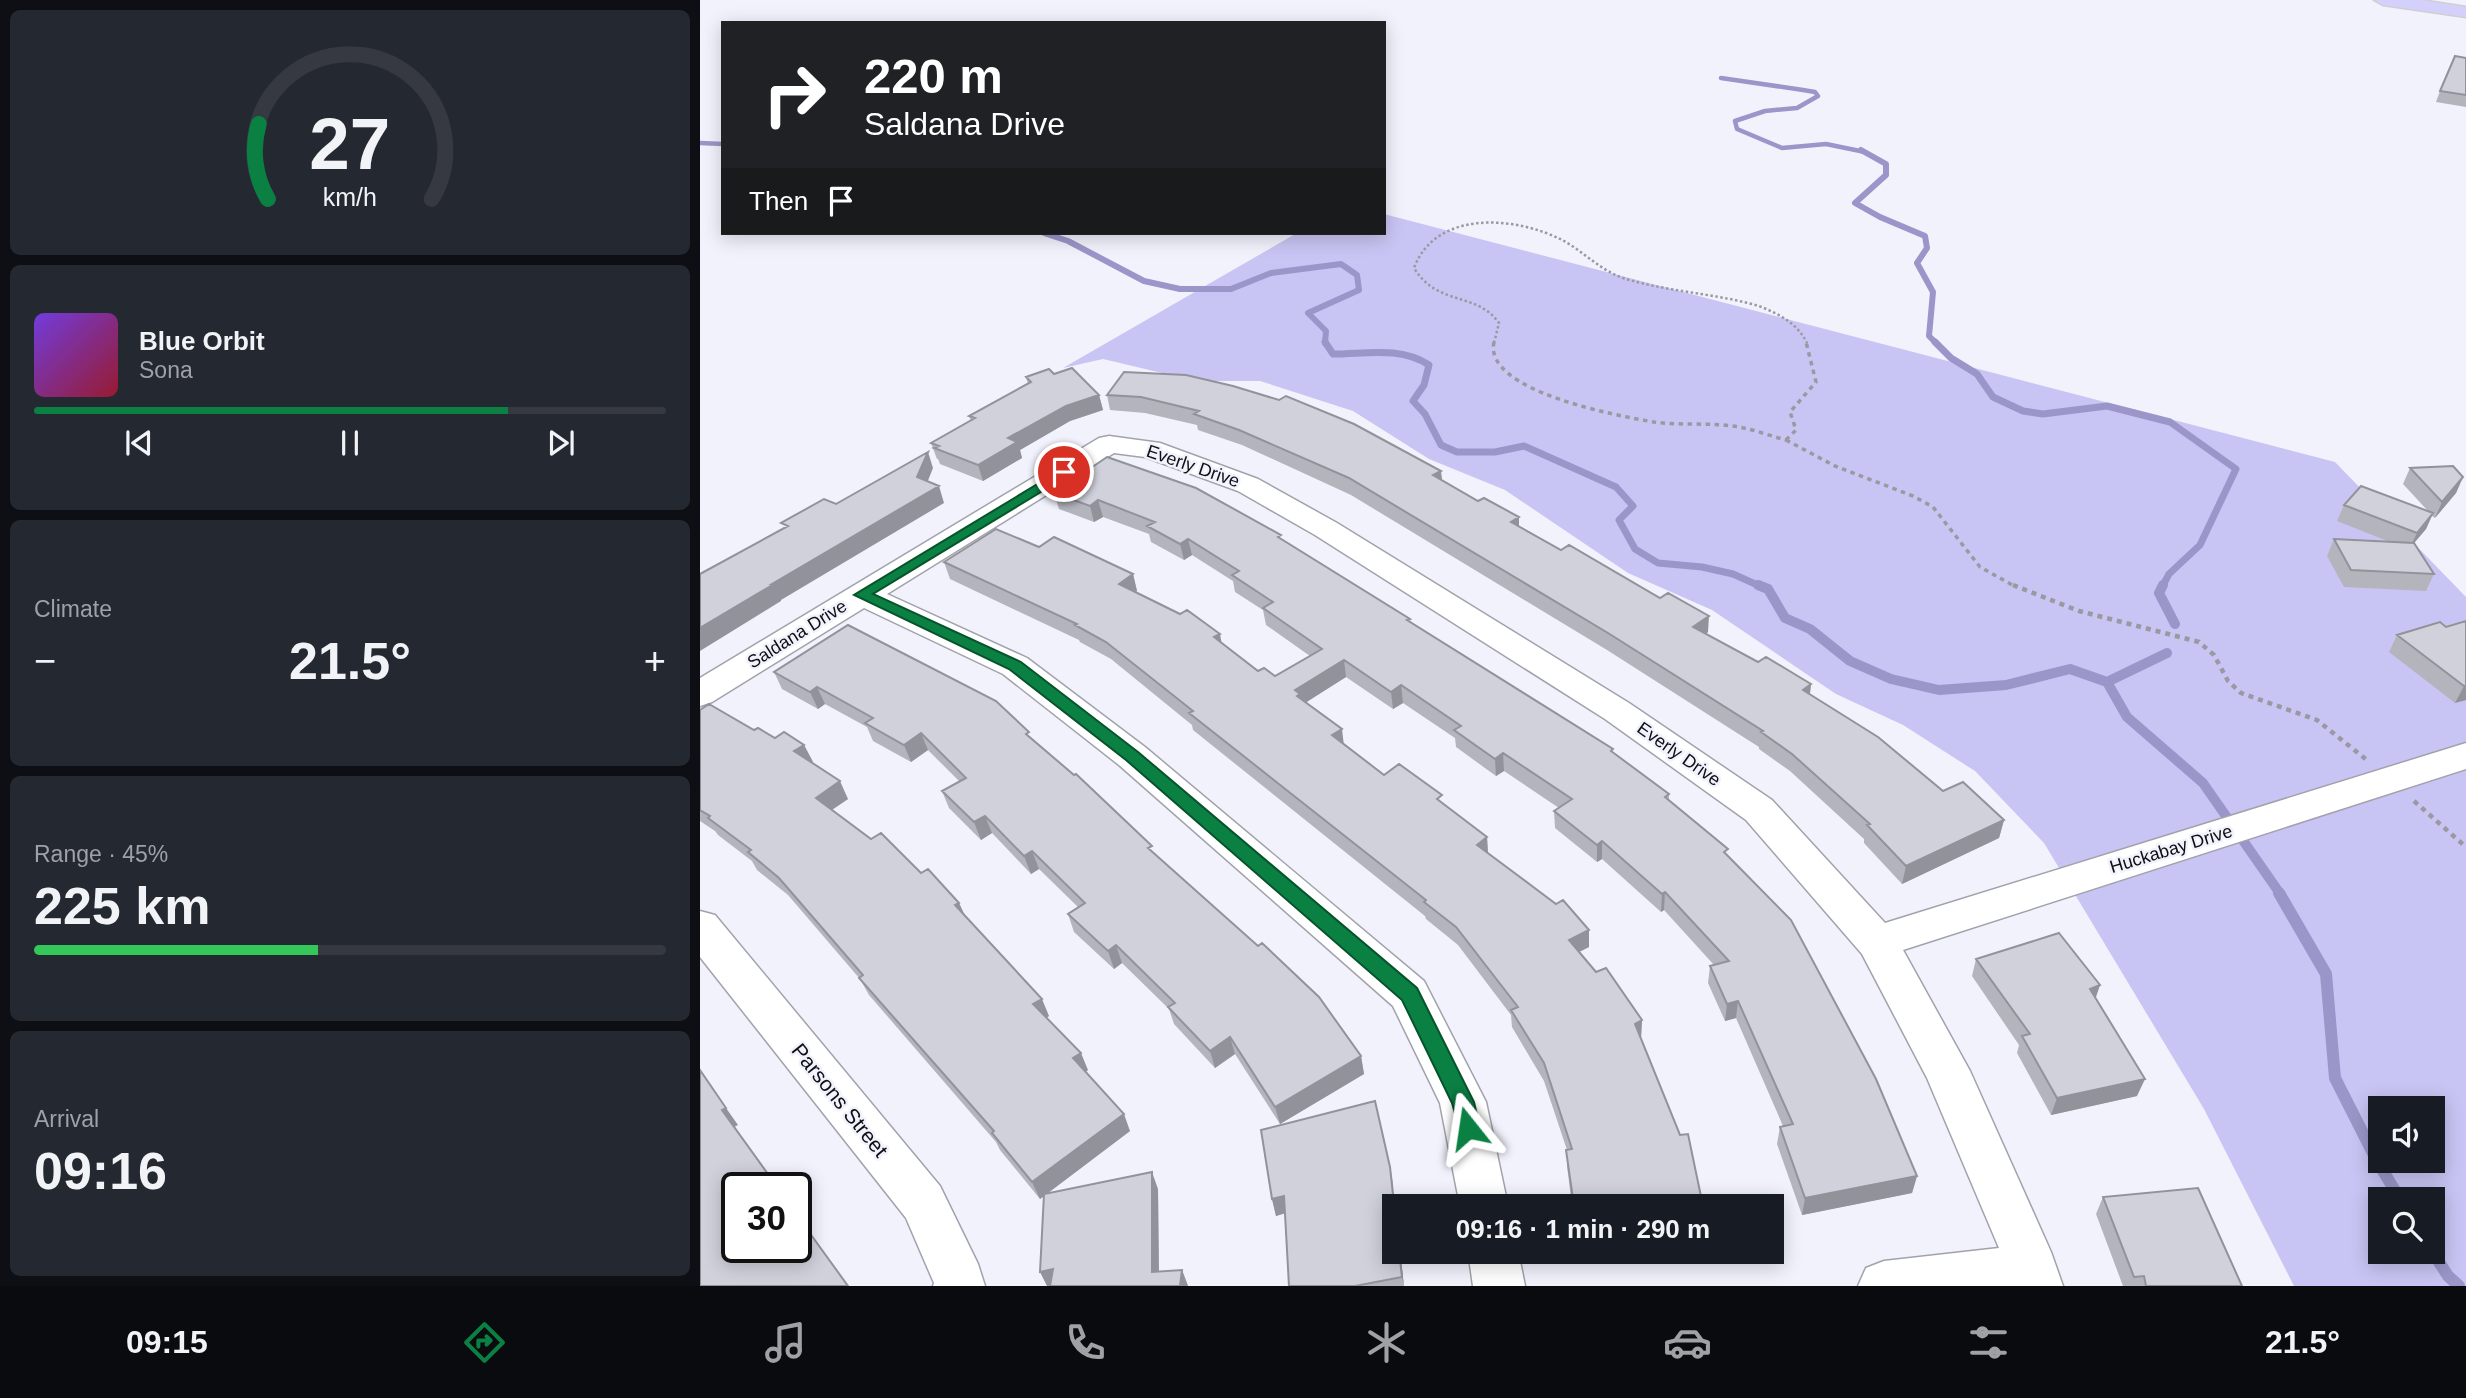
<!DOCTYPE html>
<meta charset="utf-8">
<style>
:root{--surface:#171b24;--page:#242831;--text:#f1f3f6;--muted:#9ea1a6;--line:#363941;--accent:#0b8043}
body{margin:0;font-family:Helvetica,sans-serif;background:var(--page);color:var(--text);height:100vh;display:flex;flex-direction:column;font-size:26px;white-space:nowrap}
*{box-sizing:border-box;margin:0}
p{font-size:23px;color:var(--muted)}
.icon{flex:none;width:38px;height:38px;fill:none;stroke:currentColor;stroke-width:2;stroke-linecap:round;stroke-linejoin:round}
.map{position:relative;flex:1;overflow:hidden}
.details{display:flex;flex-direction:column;gap:10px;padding:10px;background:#0d0f14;width:700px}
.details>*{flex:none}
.banner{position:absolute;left:21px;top:21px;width:665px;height:214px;border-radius:0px;box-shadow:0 4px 18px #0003;background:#202124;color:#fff;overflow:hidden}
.fabs{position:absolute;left:1668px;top:1096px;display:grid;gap:14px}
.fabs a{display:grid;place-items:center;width:77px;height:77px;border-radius:0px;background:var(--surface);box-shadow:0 4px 18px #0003;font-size:35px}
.speed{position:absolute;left:21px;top:1172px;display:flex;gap:14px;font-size:35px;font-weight:700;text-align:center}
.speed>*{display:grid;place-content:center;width:91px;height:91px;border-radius:50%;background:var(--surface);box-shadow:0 4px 18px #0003;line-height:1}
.speed .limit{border:4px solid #111;border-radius:10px;background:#fff;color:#111}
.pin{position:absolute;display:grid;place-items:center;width:60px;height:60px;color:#fff;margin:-30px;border:4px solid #fff;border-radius:50%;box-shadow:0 2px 7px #0007}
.me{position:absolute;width:77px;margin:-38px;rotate:345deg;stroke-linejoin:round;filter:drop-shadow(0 0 5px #0008)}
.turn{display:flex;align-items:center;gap:24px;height:147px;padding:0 28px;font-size:32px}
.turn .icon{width:91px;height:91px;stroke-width:2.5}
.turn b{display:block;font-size:49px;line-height:60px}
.then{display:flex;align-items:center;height:66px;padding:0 28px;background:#0003;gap:14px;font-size:26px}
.big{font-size:52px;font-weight:800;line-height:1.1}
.details .widget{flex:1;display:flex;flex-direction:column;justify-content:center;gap:10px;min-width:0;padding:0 24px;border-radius:10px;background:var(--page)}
.details .dial{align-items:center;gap:0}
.dial svg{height:182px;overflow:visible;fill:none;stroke:var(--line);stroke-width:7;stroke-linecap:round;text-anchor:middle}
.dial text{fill:var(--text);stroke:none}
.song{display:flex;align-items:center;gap:21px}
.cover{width:84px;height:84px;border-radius:10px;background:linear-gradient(135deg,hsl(260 70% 55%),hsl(350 70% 35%))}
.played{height:7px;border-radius:4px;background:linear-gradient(90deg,var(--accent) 75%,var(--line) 75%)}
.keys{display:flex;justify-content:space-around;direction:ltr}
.heat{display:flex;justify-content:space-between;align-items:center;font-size:38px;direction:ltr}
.charge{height:10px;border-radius:5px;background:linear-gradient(90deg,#34c759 45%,var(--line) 0)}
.trip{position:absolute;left:682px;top:1194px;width:402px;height:70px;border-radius:0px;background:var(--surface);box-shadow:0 4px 18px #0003;font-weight:800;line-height:70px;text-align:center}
.menu{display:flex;height:112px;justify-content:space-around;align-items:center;background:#090b0e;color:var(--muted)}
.menu .icon{width:49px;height:49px}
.menu .current{color:var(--accent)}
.menu b{font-size:32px;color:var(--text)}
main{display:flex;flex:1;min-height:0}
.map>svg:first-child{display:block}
</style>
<main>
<section class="details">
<div class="widget dial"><svg viewBox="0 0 100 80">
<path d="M14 69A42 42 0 1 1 86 69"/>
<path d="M14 69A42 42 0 0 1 10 36" stroke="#0b8043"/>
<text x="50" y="56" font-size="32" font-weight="700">27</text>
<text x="50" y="72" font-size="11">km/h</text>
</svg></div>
<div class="widget">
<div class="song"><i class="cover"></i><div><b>Blue Orbit</b><p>Sona</p></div></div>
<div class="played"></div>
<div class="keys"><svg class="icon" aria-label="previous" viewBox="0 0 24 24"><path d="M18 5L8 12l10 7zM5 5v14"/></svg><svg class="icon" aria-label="pause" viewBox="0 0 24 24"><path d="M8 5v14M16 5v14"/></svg><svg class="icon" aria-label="next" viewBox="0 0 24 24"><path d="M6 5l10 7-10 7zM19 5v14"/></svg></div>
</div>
<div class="widget"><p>Climate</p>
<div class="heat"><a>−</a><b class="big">21.5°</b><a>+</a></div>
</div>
<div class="widget"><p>Range · 45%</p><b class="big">225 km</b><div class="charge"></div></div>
<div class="widget"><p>Arrival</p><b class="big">09:16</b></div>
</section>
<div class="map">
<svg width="1766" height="1286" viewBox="0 0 1766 1286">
<rect width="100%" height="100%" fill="#f2f2fd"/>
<path fill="#c8c5f4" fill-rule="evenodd" d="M684,214L1635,462L1766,597V1286H1594L1504,1109L1344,843L1275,771L1203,725L1136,694L1012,610L928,573L805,490L729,459L653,411L560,381H496L403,359L363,368L597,233H684ZM1680,1108H1732V1160H1680ZM1680,1199H1732V1251H1680Z"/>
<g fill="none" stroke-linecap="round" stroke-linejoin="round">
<path stroke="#9a96c9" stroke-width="4.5" d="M1021,78L1103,90L1115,92L1118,96L1097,108L1065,111L1035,121L1037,129L1082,148L1126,144L1165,152
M0,143L23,144"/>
<path stroke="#9a96c9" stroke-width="6" d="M1161,150L1186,164V175L1155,203L1180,217L1225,236L1227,248L1217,263L1233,292L1229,336L1236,343
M344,233L368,241L444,281L480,289H531L571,273L641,264L657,275L659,290L608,313L626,331L625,343"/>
<path stroke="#9a96c9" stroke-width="7" d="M625,342L633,354C666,354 700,346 729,365L724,385L713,401L725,414L741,445L757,452H795L824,446L916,487L933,506L919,520L935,549L958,563L1002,567L1033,574L1062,587
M1235,342L1251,358L1277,374L1293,397L1323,411L1343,414L1407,406L1470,422L1536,469L1500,545L1469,574L1462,587"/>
<path stroke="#9a96c9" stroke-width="10" d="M1058,585L1068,589L1085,618L1110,629L1150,661L1191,679L1239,690L1306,685L1370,669L1407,682L1427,717L1503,783L1581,895
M1463,585L1459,593L1475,624
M1407,682L1467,653"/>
<path stroke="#9a96c9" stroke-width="12" d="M1579,893L1626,974L1635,1078L1677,1161L1700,1199
M1732,1251L1748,1276L1759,1286"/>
<g stroke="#a2a2ad" stroke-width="3">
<path id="minor" d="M409,436L460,443L558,479L637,523L929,703L1072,800L1185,923L1766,743V769L1203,950L1270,1071L1351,1252L1363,1286H1158L1166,1268L1184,1261L1299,1248L1227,1078L1162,954L1046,820L905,719L615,535L538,491L445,457L414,453L187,594L327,658L445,747L724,981L786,1102L808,1206H760L740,1103L693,1006L419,765L303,674L164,608L12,702L0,706V678L399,438Z
M0,911L15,915L240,1186L278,1264L285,1286H233L234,1283L206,1218L0,957Z
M768,1251H818L825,1286H773Z"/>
</g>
<g stroke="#cfcfd0" stroke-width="3">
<path id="major" d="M1674,0H1721L1766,7V17L1683,5Z"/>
</g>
<path stroke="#9999a1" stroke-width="2.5" stroke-dasharray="2.5 2.5" stroke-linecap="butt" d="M794,343L799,323C776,291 738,307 714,268C736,209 817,216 864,241C884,252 900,270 923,278C967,292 1014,293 1059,306C1079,314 1097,323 1107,343"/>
<path stroke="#9999a1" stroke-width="3.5" stroke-dasharray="4.5 4.5" stroke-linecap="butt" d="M794,342C783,391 918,416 954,422C982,426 1012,422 1039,427C1055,430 1071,436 1086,440
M1086,440L1135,466L1213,496L1233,507L1280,567L1316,587
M1086,440L1096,430L1090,412L1116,382L1106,342"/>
<path stroke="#9999a1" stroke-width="4.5" stroke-dasharray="5 5" stroke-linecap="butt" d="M1313,585L1379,611L1499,642L1514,655L1528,681L1541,693L1617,720L1668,761
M1714,801L1766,847"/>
<use href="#minor" fill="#fff" fill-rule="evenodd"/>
<use href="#major" fill="#d4d0fc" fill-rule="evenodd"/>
</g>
<path fill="#b4b4bd" d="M1766,58V107L1736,102L1740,91Z
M424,372L742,480L819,526L1008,632L1006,634L1058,662L1111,684L1110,694L1243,791L1304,820L1299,838L1202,884L1164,843V839L1090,771L1059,749V747L907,650L651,495L542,445L498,430L497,425L445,413L410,410L407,395Z
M354,374L399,395L403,410L370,421L320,450L322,458L283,481L240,464L238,459H237L231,443L271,421L269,416L328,384L326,377Z
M407,457L582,539L710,619L711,623L913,753L969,794V800L1028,856L1217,1176L1212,1193L1102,1215L1077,1144L1080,1127L1083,1126L1036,1018L1025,1021L1008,983L1010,966L1014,965L964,910L961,912L902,859L897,862L855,828L854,811L859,808L804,771L796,776L756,747L755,738L703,703L693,709L646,677L606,702L644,745L684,775L742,803L787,837L788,853L889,947L879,952L896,972L942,1020L941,1038L1003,1206H872L867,1166V1150L844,1081L812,1027L811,1015L758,945L726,919L725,916L493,730L492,725L411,659L380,642L379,640L250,579L244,562L339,547L433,574L437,591L435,592L522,643L558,671L575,676L610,656L566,625L563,610L535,592L533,581L492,555L484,560L451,542L449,534L403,517L394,522L359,509L354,493Z
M1710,468L1763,477L1756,493L1735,518L1732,516L1726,529L1714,543L1734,574L1726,591L1644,587L1627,556L1634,539L1690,542L1637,521L1644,505L1728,511L1703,484Z
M1766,621V700L1755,703L1689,652L1697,635L1746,627Z
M74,672L332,739L455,854L661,1056L664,1074L580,1124L535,1054L515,1068L474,1024L469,1009L422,963L414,969L374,932L368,914L378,907L339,869L331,874L292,833L281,840L249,808L242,791L259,781L228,750L211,762L173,741L167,727L125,704L118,709L82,689Z
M0,710L75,738L104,745L113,762L111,763L148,799L132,810L171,839L221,873L259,903L265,916L349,1016L346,1018L388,1070L385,1072L430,1131L348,1193L458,1189L459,1272L482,1270L488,1286H347L344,1196L340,1199L300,1150L296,1142L169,995L160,979L88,895L57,870L52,861L18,835L15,831L0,821Z
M1276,959L1400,985L1395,998L1437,1096L1351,1115L1317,1053L1319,1045L1272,976Z
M690,1167L693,1183L695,1251H700L704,1286H589L585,1213L576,1216L572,1199Z
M1403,1197L1542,1286H1423L1396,1214Z"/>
<path fill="#92929a" d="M399,395L403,410L370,421L320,450L322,458L283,481L278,465L308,438L366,406Z
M228,452L233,468L223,493L217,477Z
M741,471L743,487L733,475Z
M1763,477L1756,493L1735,518L1742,502Z
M239,486L244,503L81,600V601L0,651V628L72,584Z
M398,500L403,517L394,522L390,506Z
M1733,513L1726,529L1709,549L1717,533Z
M819,517V533L811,522Z
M488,539L492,555L484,560L480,544Z
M433,574L437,591L424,600L419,584Z
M1009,616L1008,632L992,644L993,627Z
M520,634L523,651L514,637Z
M644,660L646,677L602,705L595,690Z
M1111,684L1109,701L1103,690Z
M701,685L703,703L693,709L691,692Z
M1764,686H1766V700L1755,703Z
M117,687L125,704L118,709L110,692Z
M642,729L644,746L632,735Z
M221,733L228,750L211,762L204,745Z
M104,745L113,762L103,769L94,751Z
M803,753L804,771L796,776L795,759Z
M140,781L148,799L124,815L116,798Z
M285,816L292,833L281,840L274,822Z
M1304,820L1299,838L1202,884L1206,866Z
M787,837L788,854L777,845Z
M902,841V859L897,862V845Z
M332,851L339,869L331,874L324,856Z
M965,892L964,910L961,912L962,894Z
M259,903L267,920L255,905Z
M889,930V947L869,957V940Z
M416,945L422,963L414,969L408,951Z
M1400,985L1394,1003L1390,989Z
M342,999L349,1016L341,1022L333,1004Z
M1038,1001L1036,1018L1025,1021L1027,1004Z
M942,1020L941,1038L935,1024Z
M530,1037L535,1054L515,1068L510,1051Z
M381,1053L388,1070L380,1076L373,1058Z
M661,1056L664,1074L580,1124L575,1107Z
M1445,1079L1437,1096L1351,1115L1357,1098Z
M26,1108L38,1125L34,1127L22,1110Z
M424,1114L430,1131L340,1199L332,1182Z
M452,1172L458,1189L459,1286L452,1272Z
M1217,1176L1212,1193L1102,1215L1105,1198Z
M584,1196L589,1212L576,1216L572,1199Z
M699,1251H700L704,1286L702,1277Z
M353,1269L358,1286H347L340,1272Z
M482,1270L488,1286H480Z"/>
<path fill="#d1d1dc" stroke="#92929a" stroke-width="2" d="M1755,56L1766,58V95L1740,91Z
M372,368L399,395L366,406L308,438L317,442L278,465L234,448L239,446L231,443L275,418L269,416L331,382L326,377L349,369L354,374Z
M424,372L486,375L533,386L579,400L586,396L654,424L741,471L733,475L778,501L784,498L819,517L811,522L861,550L869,545L960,598L968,593L1009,616L993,627L1058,662L1066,657L1111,684L1103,690L1178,737L1243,791L1263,782L1304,820L1206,866L1167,825L1170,824L1092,754L1061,732L1063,731L908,633L649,478L539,430L494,414L499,411L441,397L407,395Z
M228,452L217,477L239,486L72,584H74L0,628V574L88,526L81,523L124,499L136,504Z
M407,457L496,488L581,535L578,537L710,619L707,620L913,749L911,751L969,794L965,797L1028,849L1024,852L1091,920L1176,1079L1217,1176L1105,1198L1080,1127L1093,1124L1038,1001L1027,1004L1010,966L1029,961L965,892L962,894L902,841L897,845L854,811L872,799L803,753L795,759L754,730L761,726L701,685L691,692L644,660L595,690L600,694L597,696L642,729L632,735L684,775L699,764L742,795L737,799L787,837L777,845L856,904L863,900L889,930L869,940L896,972L906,968L942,1020L935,1024L980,1135L988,1134L1003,1206H874L866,1150L872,1149L844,1063L811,1010L818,1007L756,927L724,902L726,900L489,713L493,711L406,642L375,625L377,624L244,562L296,529L339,547L354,537L433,574L419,584L480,614L487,610L520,634L514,637L558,671L564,668L575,676L622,649L563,608L573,602L532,575L539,571L488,539L480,544L447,526L455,522L398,500L390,506L354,493Z
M1753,466L1763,477L1742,502L1710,468Z
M1661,486L1733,513L1717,533L1644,505Z
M1634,539L1714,543L1734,574L1651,570Z
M1766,621V686H1764L1697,635L1740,622L1746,627Z
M148,625L296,701L329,732L326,734L374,775L376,774L452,846L448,848L558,946L562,943L619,997L661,1056L575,1107L530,1037L510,1051L468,1007L475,1003L416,945L408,951L368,914L385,903L332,851L324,856L285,816L274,822L242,791L266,778L221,733L204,745L165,723L173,718L117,687L110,692L74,672Z
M9,704L54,730L58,728L75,738L84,732L104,745L94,751L140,781L116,798L171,839L181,833L221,873L228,869L259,903L255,905L342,999L333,1004L381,1053L373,1058L424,1114L332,1182L292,1133L294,1131L159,978L163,975L79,878L48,852L51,850L8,818L10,816L0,810V710Z
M1359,933L1400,985L1390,989L1445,1079L1357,1098L1322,1036L1330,1034L1276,959Z
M0,1070L26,1108L22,1110L78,1188H37V1248H96V1214L148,1286H0Z
M675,1101L690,1167L695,1213V1251H699L702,1277L655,1286H589L584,1196L572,1199L561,1130Z
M452,1172V1272L482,1270L480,1286H350L353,1269L340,1272L344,1194Z
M1498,1188L1542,1286H1446L1444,1276L1434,1277L1403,1197Z"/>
<path fill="#0b8043" stroke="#07532c" stroke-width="2" d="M364,468L369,469V475L173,594L321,662L438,752L717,988L774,1102L780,1128L776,1135L768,1138L761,1135L752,1103L702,1000L426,760L309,669L154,595Z"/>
<g text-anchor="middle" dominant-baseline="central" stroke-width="5" stroke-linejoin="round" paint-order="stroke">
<g font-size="18" fill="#0f0f13" stroke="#f2f2fd">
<text transform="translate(493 466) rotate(19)">Everly Drive</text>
<text transform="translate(97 634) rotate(-32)">Saldana Drive</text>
<text transform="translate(979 754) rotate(35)">Everly Drive</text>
<text transform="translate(1471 849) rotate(-17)">Huckabay Drive</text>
</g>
<g font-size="21" fill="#0f0f13" stroke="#f2f2fd">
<text transform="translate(140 1100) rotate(51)">Parsons Street</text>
</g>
</g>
</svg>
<div class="fabs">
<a><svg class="icon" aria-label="sound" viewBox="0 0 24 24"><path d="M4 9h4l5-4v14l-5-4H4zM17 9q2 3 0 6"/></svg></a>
<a><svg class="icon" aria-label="search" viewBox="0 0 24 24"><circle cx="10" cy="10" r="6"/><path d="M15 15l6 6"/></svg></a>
</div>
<div class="speed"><div class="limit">30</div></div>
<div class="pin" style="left:364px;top:472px;background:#d93025"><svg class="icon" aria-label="arrive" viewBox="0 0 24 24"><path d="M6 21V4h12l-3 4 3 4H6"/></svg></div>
<svg class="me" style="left:768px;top:1128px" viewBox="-20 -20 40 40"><path d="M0-17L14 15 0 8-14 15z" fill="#0b8043" stroke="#fff" stroke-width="4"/></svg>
<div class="trip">09:16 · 1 min · 290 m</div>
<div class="banner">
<div class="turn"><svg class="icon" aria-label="right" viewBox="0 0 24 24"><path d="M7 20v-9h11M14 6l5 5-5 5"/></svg><div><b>220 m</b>Saldana Drive</div></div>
<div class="then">Then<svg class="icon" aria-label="arrive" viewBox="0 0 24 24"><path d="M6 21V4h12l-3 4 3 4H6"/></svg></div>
</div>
</div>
</main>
<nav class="menu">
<b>09:15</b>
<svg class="icon current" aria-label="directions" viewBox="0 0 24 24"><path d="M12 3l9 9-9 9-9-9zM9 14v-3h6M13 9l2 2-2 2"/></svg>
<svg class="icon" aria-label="music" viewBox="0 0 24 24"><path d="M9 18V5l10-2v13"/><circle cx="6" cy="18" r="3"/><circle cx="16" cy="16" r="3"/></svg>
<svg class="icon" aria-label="phone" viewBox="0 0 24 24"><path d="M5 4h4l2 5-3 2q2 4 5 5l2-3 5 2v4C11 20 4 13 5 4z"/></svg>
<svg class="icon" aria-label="climate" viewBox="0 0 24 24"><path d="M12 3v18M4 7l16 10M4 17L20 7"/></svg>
<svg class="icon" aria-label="car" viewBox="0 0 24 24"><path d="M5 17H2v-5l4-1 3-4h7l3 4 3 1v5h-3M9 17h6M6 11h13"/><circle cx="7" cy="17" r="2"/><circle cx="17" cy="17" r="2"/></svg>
<svg class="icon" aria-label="filters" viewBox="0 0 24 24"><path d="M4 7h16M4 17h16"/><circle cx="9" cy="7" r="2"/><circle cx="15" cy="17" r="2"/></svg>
<b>21.5°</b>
</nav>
